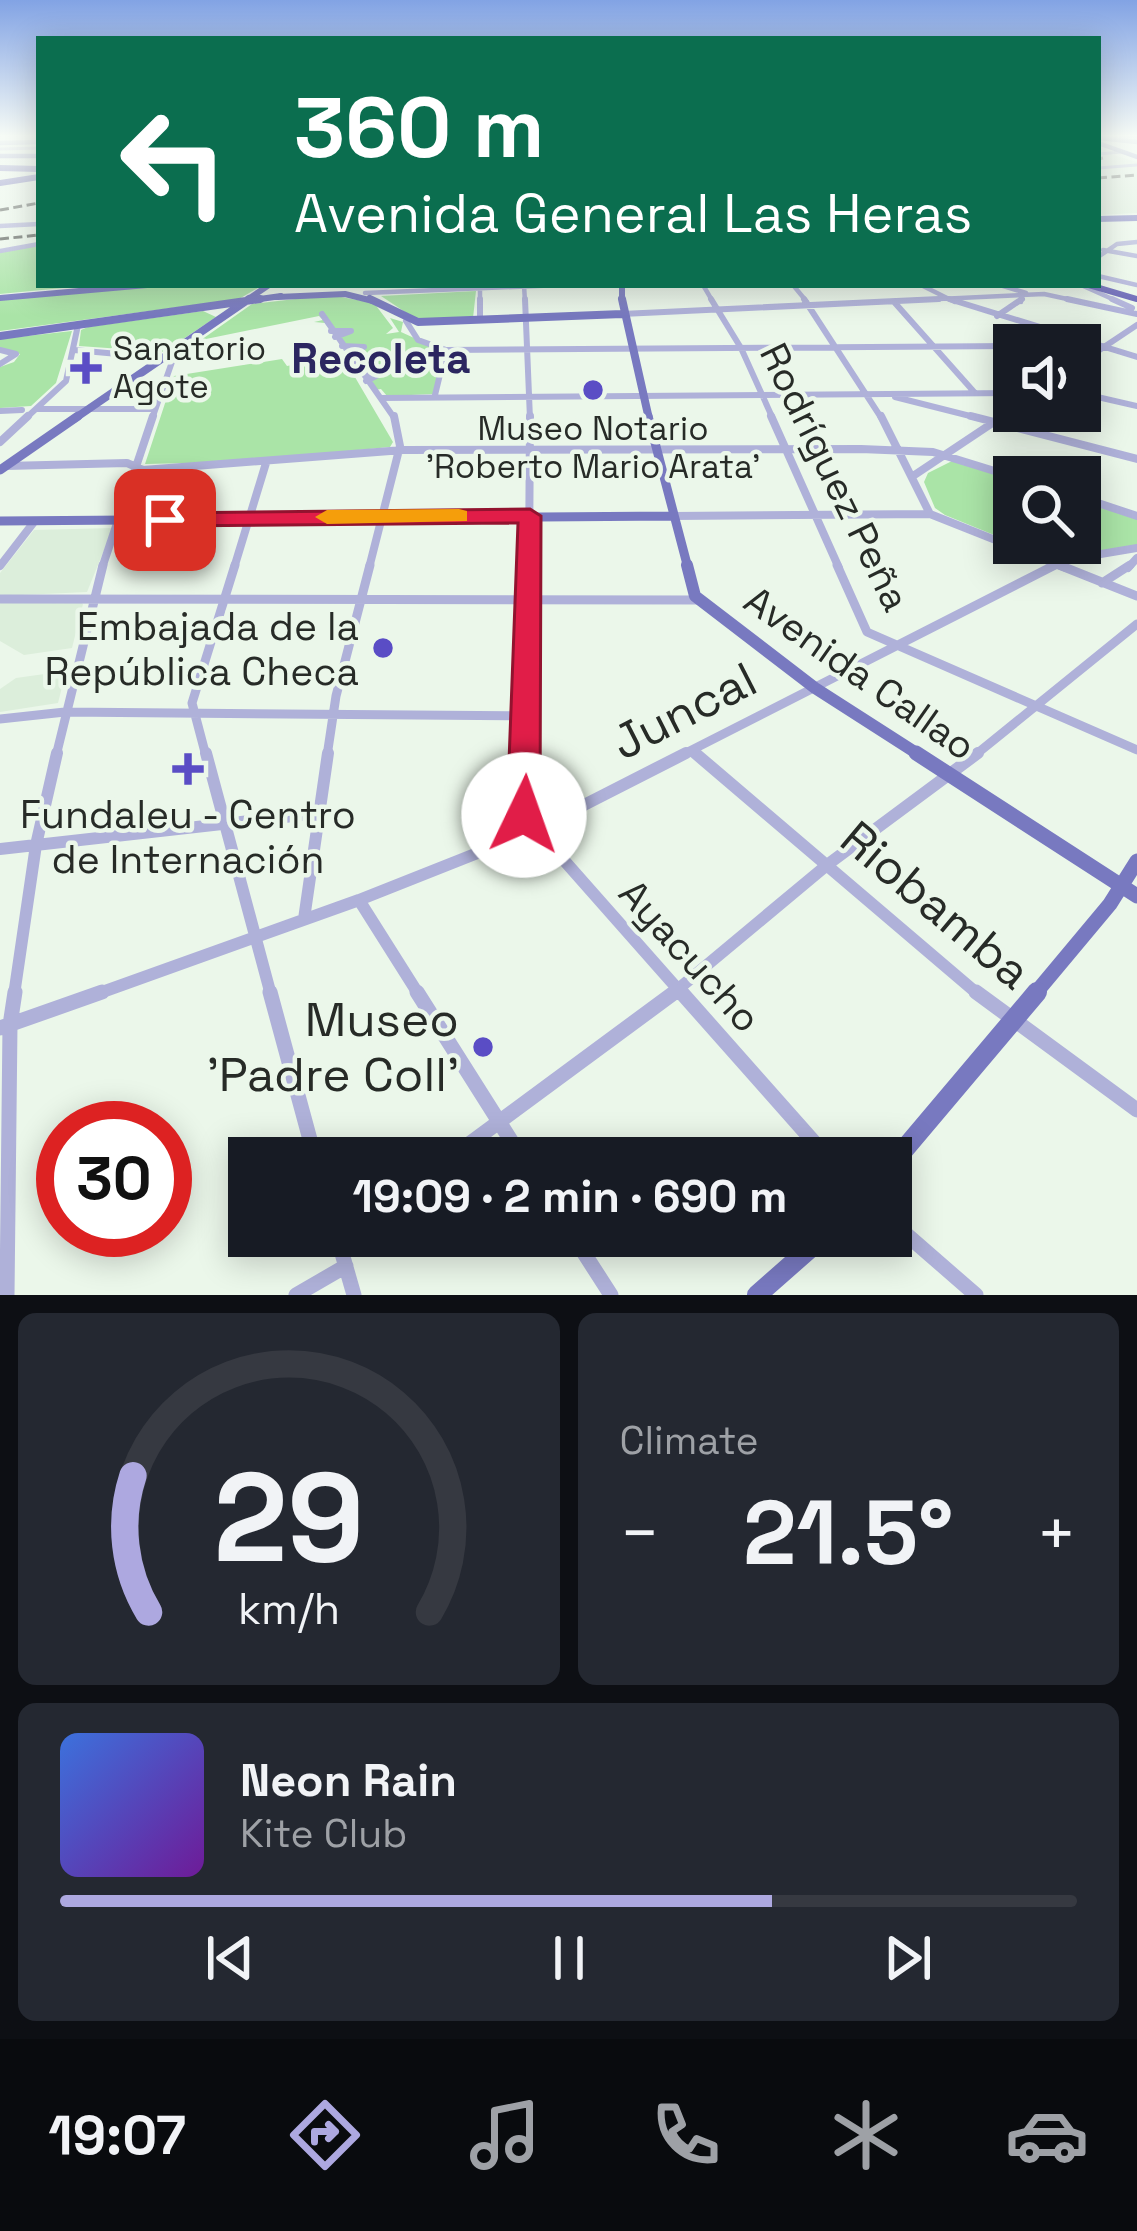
<!DOCTYPE html>
<meta charset="utf-8">
<style>
:root{--surface:#171b24;--page:#242831;--text:#f1f3f6;--muted:#9ea1a6;--line:#363941;--accent:#ada8e0}
body{margin:0;font-family:"Space Grotesk",sans-serif;background:var(--page);color:var(--text);height:100vh;display:flex;flex-direction:column;font-size:45px;white-space:nowrap}
*{box-sizing:border-box;margin:0}
p{font-size:39px;color:var(--muted)}
.icon{flex:none;width:66px;height:66px;fill:none;stroke:currentColor;stroke-width:2;stroke-linecap:round;stroke-linejoin:round}
.map{position:relative;height:1295px;overflow:hidden}
.panel{display:flex;flex-direction:column;gap:18px;padding:18px;background:#0d0f14;flex:1}
.panel>*{flex:none}
.guide{position:absolute;left:36px;top:36px;width:1065px;height:252px;border-radius:0px;box-shadow:0 6px 30px #0003;background:#0b6e4f;color:#fff;overflow:hidden}
.controls{position:absolute;left:993px;top:324px;display:grid;gap:24px}
.controls a{display:grid;place-items:center;width:108px;height:108px;border-radius:0px;background:var(--surface);box-shadow:0 6px 30px #0003;font-size:60px}
.speed{position:absolute;left:36px;top:1101px;display:flex;gap:24px;font-size:60px;font-weight:700;text-align:center}
.speed>*{display:grid;place-content:center;width:156px;height:156px;border-radius:50%;background:var(--surface);box-shadow:0 6px 30px #0003;line-height:1}
.speed .limit{border:18px solid #d22;background:#fff;color:#111}
.pin{position:absolute;display:grid;place-items:center;width:102px;height:102px;color:#fff;margin:-51px;border-radius:24px;box-shadow:0 6px 18px #0006}
.me{position:absolute;width:132px;margin:-66px;rotate:3deg;stroke-linejoin:round;filter:drop-shadow(0 0 9px #0008)}
.turn{display:flex;align-items:center;gap:42px;height:252px;padding:0 60px;font-size:54px}
.turn .icon{width:156px;height:156px;stroke-width:2.5}
.turn b{display:block;font-size:84px;line-height:102px}
.big{font-size:90px;font-weight:700;line-height:1.1}
.panel .tile{flex:1;display:flex;flex-direction:column;justify-content:center;gap:18px;min-width:0;padding:0 42px;border-radius:18px;background:var(--page)}
.panel .dial{align-items:center;gap:0}
.dial svg{height:312px;overflow:visible;fill:none;stroke:var(--line);stroke-width:7;stroke-linecap:round;text-anchor:middle}
.dial text{fill:var(--text);stroke:none}
.song{display:flex;align-items:center;gap:36px}
.cover{width:144px;height:144px;border-radius:18px;background:linear-gradient(135deg,hsl(220 70% 55%),hsl(280 70% 35%))}
.played{height:12px;border-radius:6px;background:linear-gradient(90deg,var(--accent) 70%,var(--line) 70%)}
.keys{display:flex;justify-content:space-around;direction:ltr}
.heat{display:flex;justify-content:space-between;align-items:center;font-size:66px;direction:ltr}
.panel .tiles{flex:1;display:grid;gap:18px;grid-template-columns:1fr 1fr}
.tile:last-child{grid-column:span 2}
.trip{position:absolute;left:228px;top:1137px;width:684px;height:120px;border-radius:0px;background:var(--surface);box-shadow:0 6px 30px #0003;font-weight:700;line-height:120px;text-align:center}
.tab-bar{display:flex;height:192px;justify-content:space-around;align-items:center;background:#090b0e;color:var(--muted)}
.tab-bar .icon{width:84px;height:84px}
.tab-bar .selected{color:var(--accent)}
.tab-bar b{font-size:54px;color:var(--text)}
.map>svg:first-child{display:block}
</style>
<div class="map">
<svg width="1137" height="1295" viewBox="0 0 1137 1295">
<rect width="100%" height="100%" fill="#ebf7ea"/>
<path fill="#dceedb" d="M1100,151L1137,162V213L1098,215Z
M113,528L87,592L0,596V573L34,530Z
M0,602H80L83,604L72,648L24,655L0,641Z
M66,671L58,703L0,712V689L16,678Z"/>
<path fill="#aae4a7" d="M30,247H39V285L73,287L0,294V252Z
M175,285H263L239,299L0,331V300Z
M476,291L473,318L417,320L381,296Z
M330,295L374,303L393,328L386,334L399,332L390,318L403,322L401,332L445,352L435,394L387,396L381,389L374,390L325,323L314,322L323,320L319,316L201,340L252,304Z
M203,311L216,317L164,352L79,346L81,330L88,327Z
M72,331L56,383L31,406L0,408V367L14,362L20,354L0,349V339Z
M342,355L393,442L390,447L232,462L145,464L174,376L282,359L287,366Z
M952,461L1014,480V543H1080V501L1137,519V545L1055,560L945,515L935,508L924,482L928,473Z"/>
<g fill="none" stroke-linecap="round" stroke-linejoin="round">
<path stroke="#c4cec3" stroke-width="6" stroke-dasharray="6 3" stroke-linecap="butt" d="M1106,137L1137,140"/>
<path stroke="#afb1d9" stroke-width="3" d="M1120,137L1137,136
M0,149L39,148
M1098,154L1122,152
M1098,168L1137,165"/>
<path stroke="#afb1d9" stroke-width="4.5" d="M0,226L39,224
M1103,250L1137,256
M0,251L39,244
M1098,257L1117,244L1137,242
M1098,276L1137,285
M524,285L525,302
M703,285L713,302
M793,285L807,302
M921,285L955,302
M1000,285L1026,293
M1081,285L1119,302
M480,290V302
M365,293L561,285
M1021,297V302
M875,302L1044,294L1081,302"/>
<path stroke="#afb1d9" stroke-width="6" d="M480,299V320
M525,299L530,419
M711,299L741,348L773,419
M804,299L882,419
M949,299L1137,357
M1067,299L1137,314
M1112,299L1132,308
M895,303L975,393
M322,314L395,419
M622,314L939,299
M997,316L1022,299
M406,321L418,340L446,350L1014,346
M331,331H351L335,337
M342,346L364,347L348,356
M0,350L16,354L0,364
M74,350L173,359L152,419
M1080,363L1137,325
M359,371L380,374L366,381
M1080,393L1137,406
M435,395L446,350
M895,397L982,419
M381,398L1014,393
M37,409H155
M0,411L22,410
M25,419L66,381L78,325
M998,419L1014,409"/>
<path stroke="#afb1d9" stroke-width="8" d="M771,416L839,568
M881,416L930,514
M971,416L1137,459
M0,442L28,416
M6,466L127,463L143,470L403,450L861,449L933,452L1014,477
M913,476L1003,416
M1080,497L1137,516
M673,516L930,514L1066,568
M0,566L34,522
M102,568L153,416
M234,568L266,463
M369,568L400,446L394,416
M529,568L530,416
M1049,568L1065,560L1137,548
M1128,568L1137,558"/>
<path stroke="#afb1d9" stroke-width="9" d="M837,565L867,632L1137,750
M1059,565L1137,596
M1102,583L1130,565
M0,599L700,600
M0,719L65,712L528,716
M692,751L698,756
M56,756L103,565
M206,756L192,703L235,565
M327,756L336,696L370,565
M525,756L529,565
M680,756L1055,565
M974,756L1137,624"/>
<path stroke="#afb1d9" stroke-width="12" d="M206,753L271,995
M525,753L524,815L683,995
M695,753L979,995
M0,849L320,813
M359,900L419,995
M304,919L328,753
M14,995L36,845L57,753
M94,995L359,900L533,831L686,753
M671,995L827,865L978,753"/>
<path stroke="#afb1d9" stroke-width="15" d="M270,992L315,1158
M417,992L522,1158
M681,992L828,1158
M976,992L1137,1110
M0,1028L102,992
M450,1158L675,992
M891,1221L976,1295
M337,1236L354,1295
M573,1236L611,1295
M7,1295L10,1025L15,992
M296,1295L346,1266"/>
<path stroke="#7879c0" stroke-width="4.5" d="M1099,138L1137,142
M0,143L39,142
M1098,143L1137,157
M0,156H39"/>
<path stroke="#7879c0" stroke-width="6" d="M1098,219L1137,218
M622,285V302
M278,297L345,294L377,302
M0,298L147,285
M239,302L281,296
M244,302L269,285"/>
<path stroke="#7879c0" stroke-width="8" d="M370,299L418,322L622,314
M622,299L649,419
M0,336L260,299
M74,419L249,299"/>
<path stroke="#7879c0" stroke-width="9" d="M648,416L688,568
M0,470L78,416
M0,521L673,516"/>
<path stroke="#7879c0" stroke-width="12" d="M687,565L695,596L815,688L921,756"/>
<path stroke="#7879c0" stroke-width="15" d="M916,753L1137,896
M1034,995L1110,904L1137,861"/>
<path stroke="#7879c0" stroke-width="20" d="M891,1165L1037,992
M757,1295L824,1236"/>
<path stroke="#6663b5" stroke-width="6" d="M0,168L39,169
M0,183L39,177
M1089,285L1137,299"/>
<path stroke="#4a4f4a" stroke-width="3" stroke-dasharray="9 4.5" stroke-linecap="butt" d="M1098,159L1103,158
M1098,178L1137,175
M0,210L39,203
M0,239L39,235"/>
</g>
<linearGradient id="sky" x2="0" y2="1"><stop stop-color="#82a3e4"/><stop offset="0.43" stop-color="#f6fbf6"/><stop offset="1" stop-color="#f6fbf6" stop-opacity="0"/></linearGradient>
<rect width="1137" height="316" fill="url(#sky)"/>
<path fill="#e11d48" stroke="#92132f" stroke-width="3" d="M530,509L541,516L540,815L535,824L524,828L512,824L507,815L518,523L165,526L154,520L165,513Z"/>
<path fill="#f59e0b" d="M459,509L467,511V521L327,524L315,517L327,510Z"/>
<g fill="#5a4dc5" stroke="#ebf7ea" stroke-width="4.5">
<path d="M80 350h12v12h12v12h-12v12h-12v-12h-12v-12h12z"/>
<circle cx="593" cy="390" r="12"/>
<circle cx="383" cy="648" r="12"/>
<path d="M182 751h12v12h12v12h-12v12h-12v-12h-12v-12h12z"/>
<circle cx="483" cy="1047" r="12"/>
</g>
<g text-anchor="middle" dominant-baseline="central" stroke-width="9" stroke-linejoin="round" paint-order="stroke">
<g font-size="33" fill="#272b27" stroke="#ebf7ea" text-anchor="start">
<text x="113" y="349">Sanatorio<tspan x="113" dy="38">Agote</tspan></text>
<text x="593" y="429" text-anchor="middle">Museo Notario<tspan x="593" dy="38">'Roberto Mario Arata'</tspan></text>
</g>
<g font-size="39" fill="#272b27" stroke="#ebf7ea">
<text transform="translate(835 477) rotate(64)">Rodríguez Peña</text>
<text transform="translate(860 673) rotate(35)">Avenida Callao</text>
<text transform="translate(690 956) rotate(48)">Ayacucho</text>
</g>
<g font-size="39" fill="#272b27" stroke="#ebf7ea" text-anchor="end">
<text x="359" y="626">Embajada de la<tspan x="359" dy="45">República Checa</tspan></text>
<text x="188" y="814" text-anchor="middle">Fundaleu - Centro<tspan x="188" dy="45">de Internación</tspan></text>
</g>
<g font-size="42" font-weight="bold" fill="#2b2660" stroke="#ebf7ea">
<text x="381" y="358">Recoleta</text>
</g>
<g font-size="48" fill="#272b27" stroke="#ebf7ea">
<text transform="translate(684 711) rotate(-27)">Juncal</text>
<text transform="translate(936 905) rotate(40)">Riobamba</text>
</g>
<g font-size="48" fill="#272b27" stroke="#ebf7ea" text-anchor="end">
<text x="459" y="1019">Museo<tspan x="459" dy="55">'Padre Coll'</tspan></text>
</g>
</g>
</svg>
<div class="controls">
<a><svg class="icon" aria-label="sound" viewBox="0 0 24 24"><path d="M4 9h4l5-4v14l-5-4H4zM17 9q2 3 0 6"/></svg></a>
<a><svg class="icon" aria-label="search" viewBox="0 0 24 24"><circle cx="10" cy="10" r="6"/><path d="M15 15l6 6"/></svg></a>
</div>
<div class="speed"><div class="limit">30</div></div>
<div class="pin" style="left:165px;top:520px;background:#d93025"><svg class="icon" aria-label="arrive" viewBox="0 0 24 24"><path d="M6 21V4h12l-3 4 3 4H6"/></svg></div>
<svg class="me" style="left:524px;top:815px" viewBox="-20 -20 40 40"><circle r="19" fill="#fff"/><path d="M0-13L10 11 0 6-10 11z" fill="#e11d48"/></svg>
<div class="trip">19:09 · 2 min · 690 m</div>
<div class="guide">
<div class="turn"><svg class="icon" aria-label="left" viewBox="0 0 24 24"><path d="M17 20v-9H6M10 6l-5 5 5 5"/></svg><div><b>360 m</b>Avenida General Las Heras</div></div>
</div>
</div>
<section class="panel">
<div class="tiles">
<div class="tile dial"><svg viewBox="0 0 100 80">
<path d="M14 69A42 42 0 1 1 86 69"/>
<path d="M14 69A42 42 0 0 1 10 34" stroke="#ada8e0"/>
<text x="50" y="56" font-size="32" font-weight="700">29</text>
<text x="50" y="72" font-size="11">km/h</text>
</svg></div>
<div class="tile"><p>Climate</p>
<div class="heat"><a>−</a><b class="big">21.5°</b><a>+</a></div>
</div>
<div class="tile">
<div class="song"><i class="cover"></i><div><b>Neon Rain</b><p>Kite Club</p></div></div>
<div class="played"></div>
<div class="keys"><svg class="icon" aria-label="previous" viewBox="0 0 24 24"><path d="M18 5L8 12l10 7zM5 5v14"/></svg><svg class="icon" aria-label="pause" viewBox="0 0 24 24"><path d="M8 5v14M16 5v14"/></svg><svg class="icon" aria-label="next" viewBox="0 0 24 24"><path d="M6 5l10 7-10 7zM19 5v14"/></svg></div>
</div>
</div>
</section>
<nav class="tab-bar">
<b>19:07</b>
<svg class="icon selected" aria-label="directions" viewBox="0 0 24 24"><path d="M12 3l9 9-9 9-9-9zM9 14v-3h6M13 9l2 2-2 2"/></svg>
<svg class="icon" aria-label="music" viewBox="0 0 24 24"><path d="M9 18V5l10-2v13"/><circle cx="6" cy="18" r="3"/><circle cx="16" cy="16" r="3"/></svg>
<svg class="icon" aria-label="phone" viewBox="0 0 24 24"><path d="M5 4h4l2 5-3 2q2 4 5 5l2-3 5 2v4C11 20 4 13 5 4z"/></svg>
<svg class="icon" aria-label="climate" viewBox="0 0 24 24"><path d="M12 3v18M4 7l16 10M4 17L20 7"/></svg>
<svg class="icon" aria-label="car" viewBox="0 0 24 24"><path d="M5 17H2v-5l4-1 3-4h7l3 4 3 1v5h-3M9 17h6M6 11h13"/><circle cx="7" cy="17" r="2"/><circle cx="17" cy="17" r="2"/></svg>
</nav>
